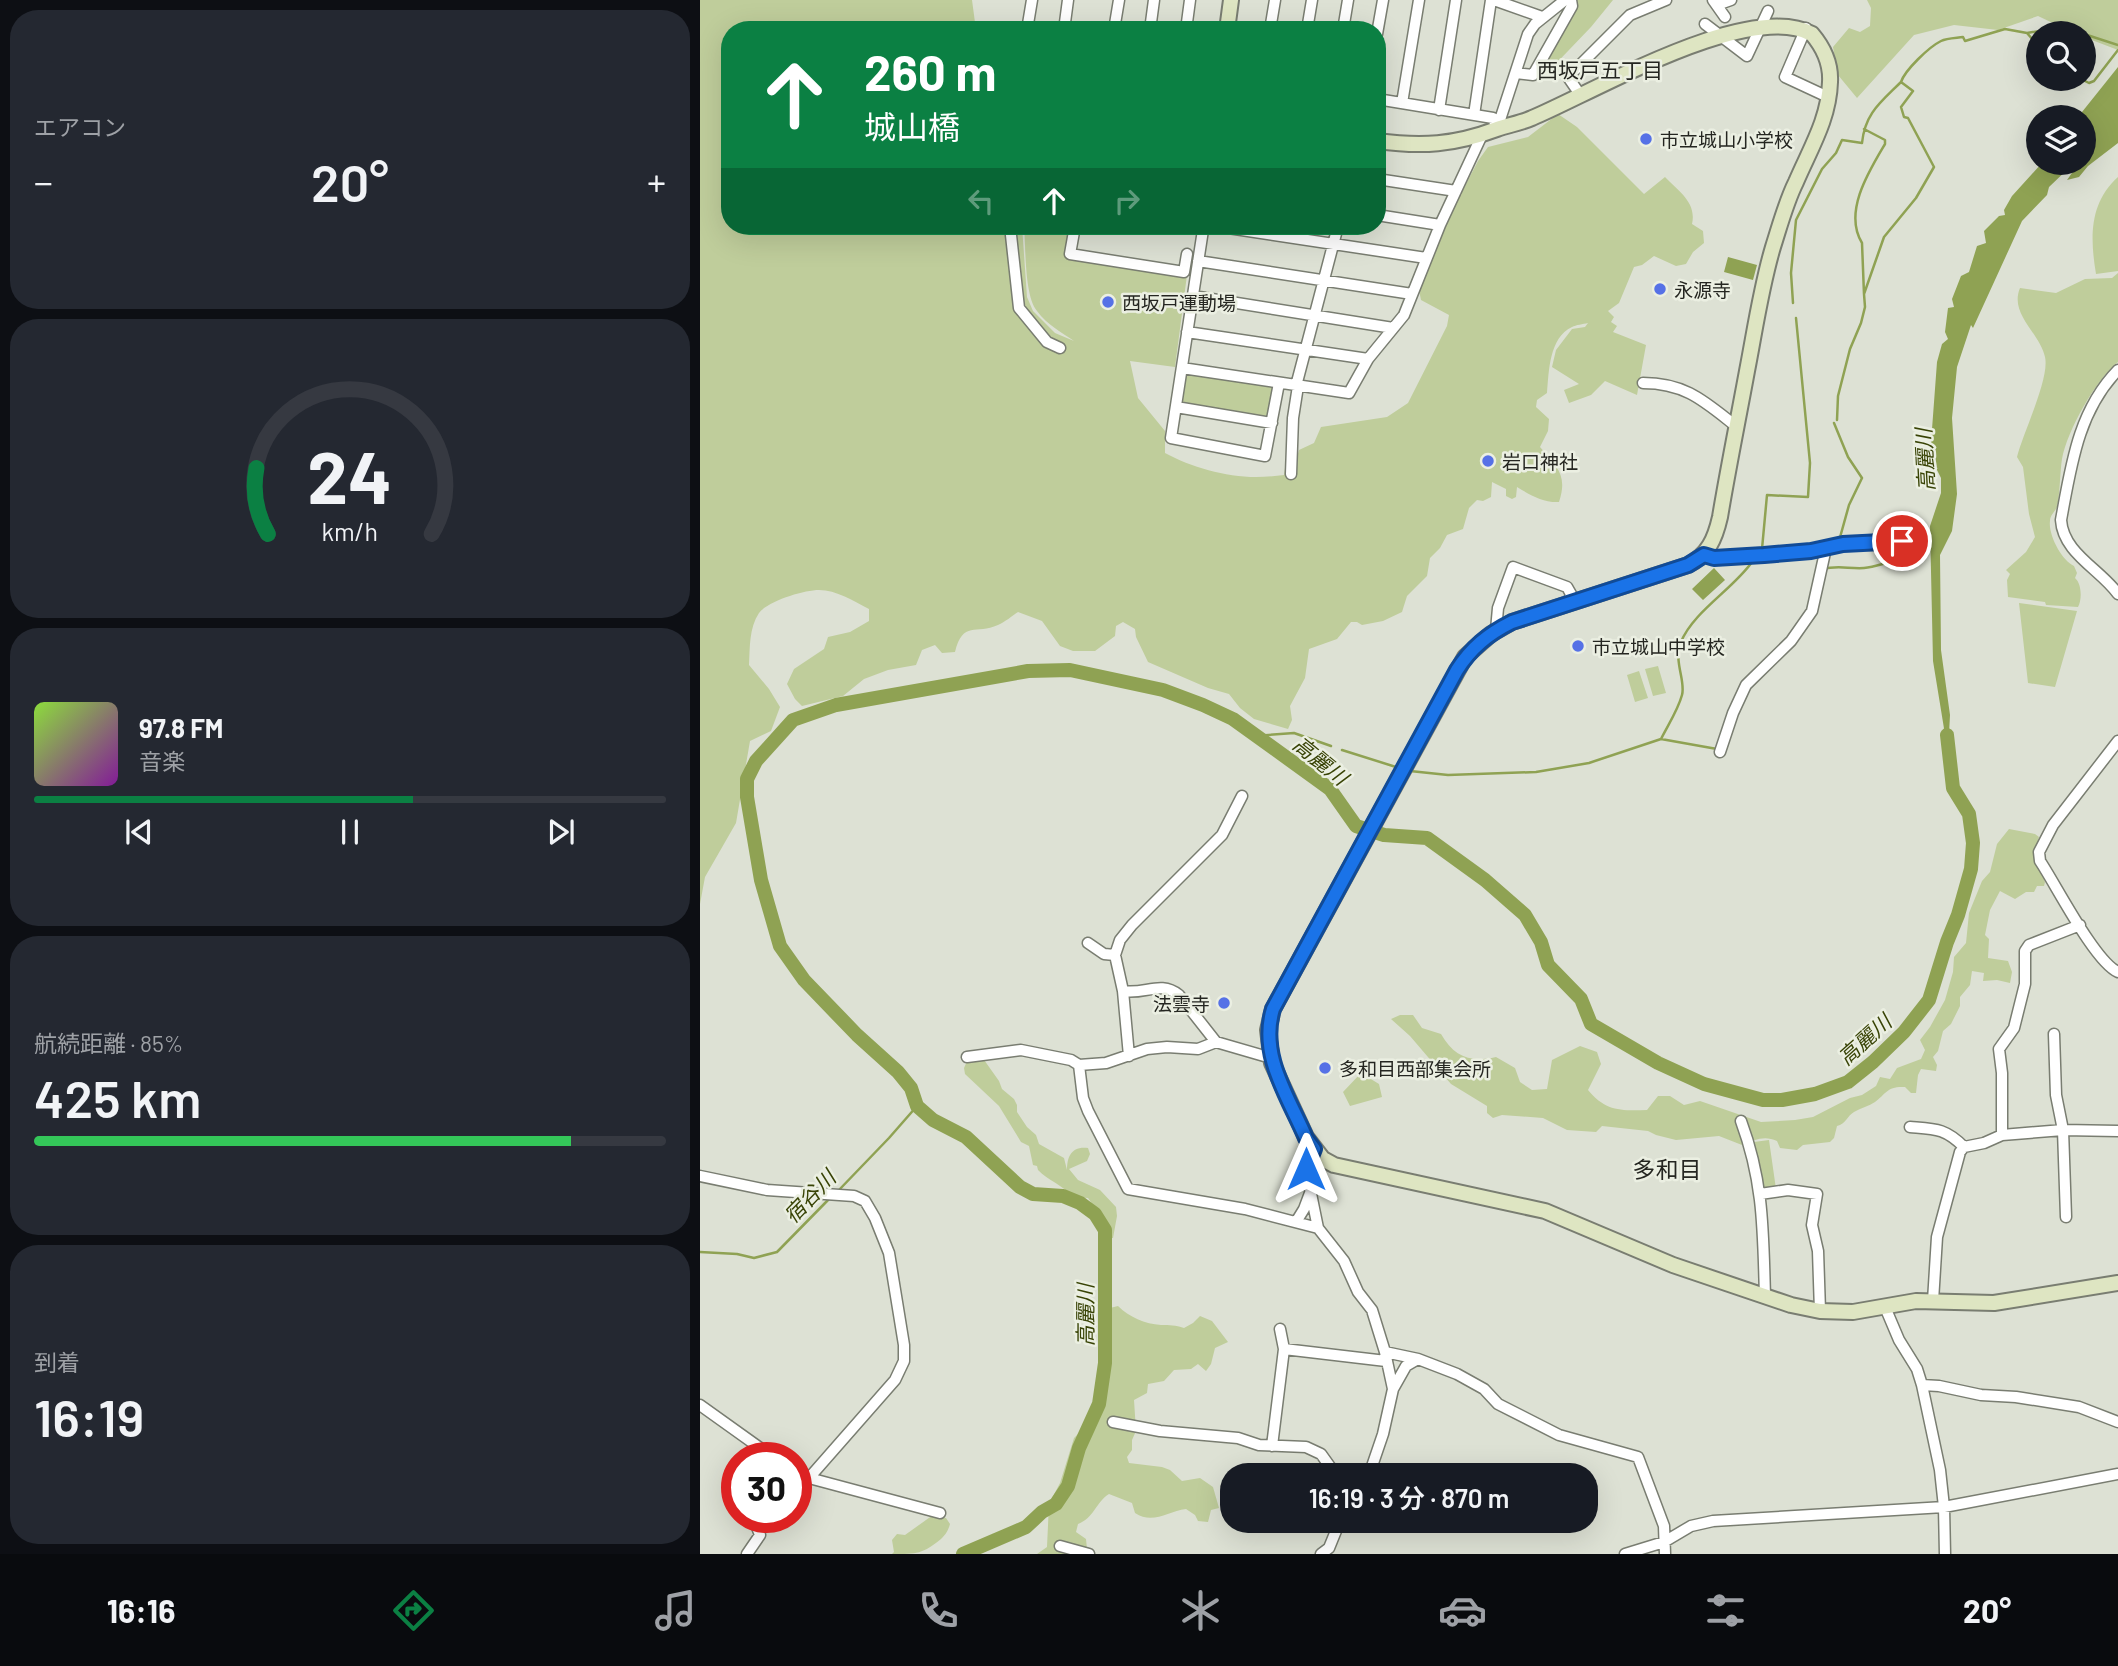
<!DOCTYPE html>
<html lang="ja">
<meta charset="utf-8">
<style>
:root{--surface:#171b24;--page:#242831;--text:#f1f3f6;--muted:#9ea1a6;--line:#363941;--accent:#0b8043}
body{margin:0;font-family:Barlow,"Noto Sans JP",sans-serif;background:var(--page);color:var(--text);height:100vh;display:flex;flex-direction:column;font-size:26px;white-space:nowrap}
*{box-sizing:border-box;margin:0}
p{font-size:23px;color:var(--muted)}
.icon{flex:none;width:38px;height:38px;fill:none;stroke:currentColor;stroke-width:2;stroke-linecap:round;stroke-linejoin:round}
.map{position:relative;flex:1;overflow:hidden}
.panel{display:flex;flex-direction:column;gap:10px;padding:10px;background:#0d0f14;width:700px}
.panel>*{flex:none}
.banner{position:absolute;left:21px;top:21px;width:665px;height:214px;border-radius:28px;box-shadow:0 7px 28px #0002;background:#0b8043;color:#fff;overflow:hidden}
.fabs{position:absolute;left:1326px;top:21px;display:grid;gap:14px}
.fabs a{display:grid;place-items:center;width:70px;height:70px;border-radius:50%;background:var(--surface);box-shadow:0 7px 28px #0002;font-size:35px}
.speed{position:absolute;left:21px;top:1442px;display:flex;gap:14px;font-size:35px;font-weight:700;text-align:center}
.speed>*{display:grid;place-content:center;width:91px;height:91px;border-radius:50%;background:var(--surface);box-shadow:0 7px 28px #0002;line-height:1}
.speed .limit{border:10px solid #d22;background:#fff;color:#111}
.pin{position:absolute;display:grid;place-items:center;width:60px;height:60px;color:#fff;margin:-30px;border:4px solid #fff;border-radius:50%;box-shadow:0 2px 7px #0007}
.me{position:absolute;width:77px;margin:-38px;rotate:0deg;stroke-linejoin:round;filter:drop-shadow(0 0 5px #0008)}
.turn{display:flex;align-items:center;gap:24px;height:147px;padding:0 28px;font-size:32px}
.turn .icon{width:91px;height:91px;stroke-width:2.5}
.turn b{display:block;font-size:49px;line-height:60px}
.lanes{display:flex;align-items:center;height:66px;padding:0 28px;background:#0003;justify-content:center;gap:35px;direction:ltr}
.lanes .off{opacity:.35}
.big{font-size:52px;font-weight:600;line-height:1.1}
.panel .card{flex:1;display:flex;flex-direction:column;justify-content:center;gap:10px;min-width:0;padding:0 24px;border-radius:28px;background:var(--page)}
.panel .dial{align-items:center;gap:0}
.dial svg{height:182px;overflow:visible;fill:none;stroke:var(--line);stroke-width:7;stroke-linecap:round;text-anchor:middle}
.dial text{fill:var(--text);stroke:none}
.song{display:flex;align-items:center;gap:21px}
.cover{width:84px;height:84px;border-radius:10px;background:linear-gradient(135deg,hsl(90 70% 55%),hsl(290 70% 35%))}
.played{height:7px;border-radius:4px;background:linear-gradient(90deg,var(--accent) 60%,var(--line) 60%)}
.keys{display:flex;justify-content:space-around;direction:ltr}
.heat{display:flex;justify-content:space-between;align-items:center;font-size:38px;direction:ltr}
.charge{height:10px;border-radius:5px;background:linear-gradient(90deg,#34c759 85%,var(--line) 0)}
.trip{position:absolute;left:520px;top:1463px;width:378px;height:70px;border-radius:28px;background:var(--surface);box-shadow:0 7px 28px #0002;font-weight:600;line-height:70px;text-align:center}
.tab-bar{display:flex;height:112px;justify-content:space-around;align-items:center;background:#090b0e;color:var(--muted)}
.tab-bar .icon{width:49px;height:49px}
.tab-bar .current{color:var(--accent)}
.tab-bar b{font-size:32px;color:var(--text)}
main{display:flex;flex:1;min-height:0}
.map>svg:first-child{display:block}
</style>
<main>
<section class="panel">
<div class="card"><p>エアコン</p>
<div class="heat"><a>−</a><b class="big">20°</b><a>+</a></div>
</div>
<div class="card dial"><svg viewBox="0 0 100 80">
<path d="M14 69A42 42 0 1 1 86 69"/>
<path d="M14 69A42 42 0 0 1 9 40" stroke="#0b8043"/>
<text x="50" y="56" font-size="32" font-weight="700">24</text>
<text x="50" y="72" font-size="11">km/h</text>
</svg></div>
<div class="card">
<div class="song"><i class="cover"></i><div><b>97.8 FM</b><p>音楽</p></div></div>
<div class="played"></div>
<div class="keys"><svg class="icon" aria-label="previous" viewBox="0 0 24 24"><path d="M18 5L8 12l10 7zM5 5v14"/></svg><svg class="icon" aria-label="pause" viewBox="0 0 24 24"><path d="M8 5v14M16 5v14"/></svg><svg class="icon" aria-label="next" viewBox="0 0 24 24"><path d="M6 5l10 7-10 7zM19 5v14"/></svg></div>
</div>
<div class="card"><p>航続距離 · 85%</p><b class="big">425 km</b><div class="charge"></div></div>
<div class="card"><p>到着</p><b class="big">16:19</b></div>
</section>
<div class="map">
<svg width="1418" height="1554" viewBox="0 0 1418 1554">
<rect width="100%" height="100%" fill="#dde1d4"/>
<path fill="#bfcd9b" d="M0,0H272L276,30H30V226H322L327,297L333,311L355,333L374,341C363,333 347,325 337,311C324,295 326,247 324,226H372L366,256L487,275L475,367L430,361L438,398L465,431V453C491,467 525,477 556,477C565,477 575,476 584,475L586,461L596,460L599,450L614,443L621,427L687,417L708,403L747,326L749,315L721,300L719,290L752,211L778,161L788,147L828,137L858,114L877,127L944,194L965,177C978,191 997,202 992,224L1003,231L1004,243L993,252L986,264L976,266L954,256L942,265L934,267L919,303L908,311L914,317L911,322L917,326L913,332L946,345L937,395L905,381L891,395L869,403L864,390L879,384L852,367L856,350L872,329L885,327L888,323C883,324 876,325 872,327C849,338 849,371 847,393L837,400L836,407L849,419L848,431L840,447C857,467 868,475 859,502C844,503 830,495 817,487L816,497L812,499L806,496V489L792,482L791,497L783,501L777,500L769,508L763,529L747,535L740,548L730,558L727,576L707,596L702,612L683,621L662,625L657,622H651L637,639L609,649L605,678L590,706L592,720L588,729L554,719L540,708L529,694L508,688L448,662L436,637L435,629L423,622L416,626L415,636L395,651H373L360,646L342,621L318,612C312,616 305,622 298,625C276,635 263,620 255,652L242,653L235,645L222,650L216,665L188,670L164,679L143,696L102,706L95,699L87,684L94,669L124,649L128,637L150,632L169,621V609C154,601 136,590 119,590C104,590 68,601 59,613C49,628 50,647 49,665L69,689L80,707L71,731L50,741L36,823L5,877L0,904Z
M875,0H913L891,27L845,75L837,73Z
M1167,0H1418V50L1384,37V33H1374L1338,16L1298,30L1254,25L1214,35L1157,98L1138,75L1133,47L1149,28L1160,32L1170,26L1171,8Z
M1418,177V271L1396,274C1390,238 1389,203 1418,177Z
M1418,273V362C1396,379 1367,431 1362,459C1360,471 1360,496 1357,507C1355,512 1350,515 1350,521C1348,535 1362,561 1374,566L1377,573L1375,578C1382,584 1382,600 1378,607L1346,605L1345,602L1308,597L1307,580L1310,574L1306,570L1326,552L1335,537L1329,514L1323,467L1317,457C1323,433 1350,378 1345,357C1340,333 1309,314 1320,288L1356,293L1385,279L1412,278Z
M487,374L572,387L573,389L570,416L567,418L480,403L485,375Z
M1319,603L1377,611L1355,687L1328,683Z
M958,666L966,693L953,696L945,669Z
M939,671L948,698L935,702L927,675Z
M1309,829L1335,834L1339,837L1334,853L1345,882L1344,886H1337L1334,892H1326L1315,899L1300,891L1290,910L1285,935L1289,939L1288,958L1308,961L1312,972L1310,983L1297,980L1283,981L1284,973L1272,971L1270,985L1260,997V1006L1251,1024L1243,1031L1238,1051L1233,1057L1237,1065L1236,1071L1221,1069L1218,1075L1216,1093H1211L1205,1087C1187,1086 1187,1093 1175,1102C1169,1106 1161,1108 1154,1112C1147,1116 1146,1124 1137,1126L1134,1138L1130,1142L1103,1145L1097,1150L1080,1148L1077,1141C1064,1135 1055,1140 1042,1145L1019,1136L976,1140L956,1135L948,1131L902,1126L896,1132L867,1130L843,1118L802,1115L793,1118L787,1113V1106L751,1084L710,1036L691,1019L700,1015H713L722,1028L741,1034C754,1057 771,1063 796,1057L815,1068L820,1082L832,1090L847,1089L852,1060L880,1046L897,1052L901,1064L888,1090C905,1111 921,1111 947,1110L958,1096H970L984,1105L1000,1101L1061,1122L1095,1120L1113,1117L1150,1098L1162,1095L1176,1086L1180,1077L1190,1079L1197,1068L1221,1059L1225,1050L1220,1040L1230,1027L1245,1000L1253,972L1254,957L1266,943L1269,913L1282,881L1290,872L1297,844Z
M282,1057L299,1081L302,1089L314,1099L317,1105V1112L327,1127L336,1135L339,1144L364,1158L367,1170C367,1157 371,1146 388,1148L390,1154L387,1161L369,1169L378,1180L400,1190L416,1207L417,1216L413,1238H410L407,1225L388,1198L371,1197C363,1184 348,1181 338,1170L337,1166L333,1165L329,1146L321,1142L299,1106L265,1074L264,1068L268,1059Z
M661,1073L679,1084L682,1097L650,1106L643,1092Z
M1069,1140L1076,1189L1061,1191L1054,1142Z
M418,1306C429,1317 445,1324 461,1325C470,1325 475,1325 484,1328L493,1323L500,1316L512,1321L528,1342L515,1348L511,1364L506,1371L498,1364L491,1369L474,1370L464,1381L448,1384L447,1393L434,1400L436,1431L432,1440V1450L427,1457L429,1463L462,1467L470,1470L482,1481L500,1478L513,1487L519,1508L511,1510L508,1522L498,1521L495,1515L486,1509C468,1511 453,1525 435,1513L432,1503L409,1494C396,1502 394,1518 378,1524L376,1532L386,1539L387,1549L383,1554H337L347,1547L349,1504L360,1483L374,1438L385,1427L393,1411L402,1375L399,1363L406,1309Z
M233,1515L246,1518L250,1524C248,1531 246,1534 241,1539C222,1554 218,1554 192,1554L194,1552L192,1540L197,1534L205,1535Z"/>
<path fill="#8fa253" d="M1418,67V143L1388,166L1379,177L1367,180L1379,163H1384V117H1378Z
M1342,163H1369L1371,166L1349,187L1347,195L1322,221L1273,328L1271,325L1257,367L1252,418L1257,494L1252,531L1240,555L1241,650L1250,715L1248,753L1233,661L1230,526L1241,493V478L1230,456L1237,362L1242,344L1248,339L1245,332L1248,308L1254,307L1252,299L1261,276L1269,272L1277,246L1286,243L1284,231L1299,216L1305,215L1304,210L1312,196Z
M1028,257L1057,265L1053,280L1024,272Z
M1014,568L1025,580L1003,600L992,589Z"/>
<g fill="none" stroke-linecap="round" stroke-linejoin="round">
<path stroke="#8fa253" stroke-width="2.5" d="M1327,33L1363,27L1383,33
M1384,34L1418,45
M1381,79L1389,83L1394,81L1418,50
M1164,129L1185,140V144C1169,171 1143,212 1162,243L1164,294
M1093,303L1091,273L1096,220L1122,169L1136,153L1142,140L1162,143C1165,113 1181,102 1201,82
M1137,420L1138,396L1150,349L1161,323L1165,307L1164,294L1184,237L1216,198L1234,167L1208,118L1204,117L1201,107L1213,91L1201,82C1205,70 1229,47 1241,41C1247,38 1257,38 1263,37L1265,41L1305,29L1327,33L1339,47
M1134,423L1148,457L1162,478L1149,505L1139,541L1136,542
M1062,549L1067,495L1108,497L1110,463L1096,318
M1123,569C1138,565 1149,569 1164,568C1178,567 1190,560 1204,560V550L1215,544H1232
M1028,714L1041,685
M554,736L594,733L631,746
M961,739C968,725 978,710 982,695C986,681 973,661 981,642C993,612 1033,589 1052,562
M642,750L696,767
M710,771L748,775L836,772L889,763L961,739L1017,749V747
M138,1191L189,1138L217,1106
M0,1252L37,1254L54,1258L77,1252L130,1198"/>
<path stroke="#8fa253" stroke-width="14" d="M263,1554L326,1527L342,1512L356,1504L368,1486L379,1448L399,1404L405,1363V1230L395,1214L380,1203L363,1196L333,1194L320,1187L266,1137L233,1120L217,1106L211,1088L198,1072L157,1035L104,980L80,946L61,880L47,797V779L56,761L93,720L136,705L328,671L370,670L463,690L503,705L533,719L630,789L656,826L684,835L727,838L785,880L825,915L841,942L848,965L881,999L891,1024L958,1063L1004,1084L1063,1100H1082L1115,1094L1148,1082L1173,1062L1204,1032L1229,1000L1247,942L1258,915L1271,869L1273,843L1269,814L1253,788L1247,735"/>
<g stroke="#797d71" stroke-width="13">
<path id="street" d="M794,0L842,17
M1013,0L1025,17
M1017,5L1031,0
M1005,24L1047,56L1068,11
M1106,28L1085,77L1128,97
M327,30L332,0
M364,30L368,0
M414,30L419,0
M450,30L454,0
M486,30L490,0
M570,30L575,0
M607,30L612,0
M643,30L648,0
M677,34L683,0
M816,73L833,75L872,6L871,0
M879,93L868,77L930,15L966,0
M677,99L793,118L797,129
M702,103L719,0
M739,110L756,0
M774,115L791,0
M797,129L828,34L835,24L865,0
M677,179L756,191
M677,215L740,225
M310,226L319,308L347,342L360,348
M375,226L370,254L484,272L487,254
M502,226L503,230L471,438L565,456L579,383
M515,226L726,258
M498,261L712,294
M493,296L693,328
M487,332L668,359
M482,368L649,393L668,359L704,315L740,225L782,135
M1418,370C1378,411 1371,466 1361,520C1363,553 1400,569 1418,594
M943,383C986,383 1005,402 1037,427
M596,386L638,226
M476,407L572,423
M591,474L593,418L598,386
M1004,555C1019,560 1036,557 1052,556C1105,553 1157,539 1209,541
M796,630L798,608L813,567L867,587L871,594L868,604
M1418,741L1353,825L1339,852L1340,861C1356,885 1395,962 1418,972
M1020,752L1033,713L1046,685L1091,641L1112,611L1126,548
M388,943L404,954L415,955L423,991L429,1056
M415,955L420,940L432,925L522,835L542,796
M423,991C445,995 460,980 479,995L516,1042L571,1058
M1354,1034L1356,1095L1363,1130L1366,1217
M267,1057L321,1050L371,1060L379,1065L406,1063L447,1049L467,1047L498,1049L516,1042
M379,1065L383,1098L388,1111L428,1189L545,1209L618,1228L644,1261L658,1292L672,1310L685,1352L693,1389L683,1434L669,1475
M1041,1121C1064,1183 1063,1232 1065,1297
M1210,1127C1235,1129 1245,1128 1264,1147
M1302,1135V1073L1299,1049L1314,1028L1325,984V951L1329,945L1380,925
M614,1149L606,1169L618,1228
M0,1176L67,1190L154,1196L165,1201L175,1218L189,1253L204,1345V1361L195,1380L109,1478
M1060,1194L1088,1190L1117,1194L1112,1225L1118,1251L1120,1311
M596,1222L604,1209L610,1193
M1233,1301L1237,1237L1260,1152L1264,1147L1284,1143L1302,1135L1363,1130L1418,1131
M1185,1307L1199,1340L1217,1369L1222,1385L1240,1470L1244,1507L1245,1554
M584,1349L686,1361
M685,1352L718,1359L757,1374L784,1389L798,1404L859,1435L938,1457L964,1526L965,1554
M1222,1385L1239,1386L1281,1395L1316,1397L1379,1407L1418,1422
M693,1389L706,1366L718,1359
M0,1405L74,1458
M413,1422L460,1431L538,1438L559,1445L606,1447L621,1454L636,1475
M572,1446L584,1349L580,1329
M96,1472L109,1478L240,1513
M360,1546L389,1554
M47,1554L60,1535L53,1517
M621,1554L629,1548L640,1521
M925,1554L964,1542L991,1526L1013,1521L1244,1507L1418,1474"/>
</g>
<g stroke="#797d71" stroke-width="18">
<path id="secondary" d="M527,30L531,0
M677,141C722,147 754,145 797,129C808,125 821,123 832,118C896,91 1049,0 1112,34C1123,47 1131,64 1130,82C1129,119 1110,149 1096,182C1086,202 1080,225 1073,247C1061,287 1055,330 1047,371C1038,420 1028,469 1020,517C1015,539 1008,555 988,565L812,622L791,634L765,657L573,1009L568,1030L572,1063L606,1137L623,1159L634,1165L845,1211L973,1265L1091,1305L1120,1311L1153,1312L1216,1301L1294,1303L1418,1283"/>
</g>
<use href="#street" stroke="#fff" stroke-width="10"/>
<use href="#secondary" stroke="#dee5c2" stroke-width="14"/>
</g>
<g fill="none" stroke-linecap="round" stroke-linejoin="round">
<g stroke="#114b97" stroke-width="18">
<path id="route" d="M606,1169L614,1149L606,1138C588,1096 559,1055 573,1009L757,670C771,648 788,634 812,622L988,565L1004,555L1014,558L1064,555L1111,551L1143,544L1202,541"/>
</g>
<use href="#route" stroke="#1a73e8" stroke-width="12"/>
</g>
<g fill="#5671e6" stroke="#ebefe2" stroke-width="2.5">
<circle cx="946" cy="139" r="7"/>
<circle cx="960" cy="289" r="7"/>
<circle cx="408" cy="302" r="7"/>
<circle cx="788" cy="461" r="7"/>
<circle cx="878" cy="646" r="7"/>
<circle cx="524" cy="1003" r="7"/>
<circle cx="625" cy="1068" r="7"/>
</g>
<g text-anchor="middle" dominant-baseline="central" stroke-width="5" stroke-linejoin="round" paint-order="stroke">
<g font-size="19" fill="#252621" stroke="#ebefe2" text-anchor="start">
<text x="960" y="139">市立城山小学校</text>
<text x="974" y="289">永源寺</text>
<text x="422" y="302">西坂戸運動場</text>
<text x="802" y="461">岩口神社</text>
<text x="892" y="646">市立城山中学校</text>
<text x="510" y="1003" text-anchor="end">法雲寺</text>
<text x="639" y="1068">多和目西部集会所</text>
</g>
<g font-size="21" fill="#252621" stroke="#ebefe2">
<text x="900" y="69">西坂戸五丁目</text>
</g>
<g font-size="21" font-style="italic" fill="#384305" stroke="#ebefe2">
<text transform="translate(1224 460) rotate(-93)">高麗川</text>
<text transform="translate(621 760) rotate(39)">高麗川</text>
<text transform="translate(1164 1039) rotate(-42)">高麗川</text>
<text transform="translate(109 1196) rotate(-46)">宿谷川</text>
<text transform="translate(384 1315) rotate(-90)">高麗川</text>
</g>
<g font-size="23" fill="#252621" stroke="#ebefe2">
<text x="967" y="1169">多和目</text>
</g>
</g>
</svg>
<div class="fabs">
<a><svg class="icon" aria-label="search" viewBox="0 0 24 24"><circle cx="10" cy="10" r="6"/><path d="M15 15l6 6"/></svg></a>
<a><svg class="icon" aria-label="layers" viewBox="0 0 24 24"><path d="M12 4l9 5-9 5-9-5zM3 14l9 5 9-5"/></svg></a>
</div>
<div class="speed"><div class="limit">30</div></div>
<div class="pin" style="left:1202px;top:541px;background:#d93025"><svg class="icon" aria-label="arrive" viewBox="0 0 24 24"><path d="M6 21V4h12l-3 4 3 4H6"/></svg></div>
<svg class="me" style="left:606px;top:1169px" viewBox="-20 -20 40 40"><path d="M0-17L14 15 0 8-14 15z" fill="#1a73e8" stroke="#fff" stroke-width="4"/></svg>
<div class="trip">16:19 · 3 分 · 870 m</div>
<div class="banner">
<div class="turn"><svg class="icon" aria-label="ahead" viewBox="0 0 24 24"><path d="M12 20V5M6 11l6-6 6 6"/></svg><div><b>260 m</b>城山橋</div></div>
<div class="lanes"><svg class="icon off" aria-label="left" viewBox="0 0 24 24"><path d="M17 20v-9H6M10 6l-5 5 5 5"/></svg><svg class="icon" aria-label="ahead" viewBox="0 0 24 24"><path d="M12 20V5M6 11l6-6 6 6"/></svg><svg class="icon off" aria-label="right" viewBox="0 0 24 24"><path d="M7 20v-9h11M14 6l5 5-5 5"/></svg></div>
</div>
</div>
</main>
<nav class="tab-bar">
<b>16:16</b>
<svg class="icon current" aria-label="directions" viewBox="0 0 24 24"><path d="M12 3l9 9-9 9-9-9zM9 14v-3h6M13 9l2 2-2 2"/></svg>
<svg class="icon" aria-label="music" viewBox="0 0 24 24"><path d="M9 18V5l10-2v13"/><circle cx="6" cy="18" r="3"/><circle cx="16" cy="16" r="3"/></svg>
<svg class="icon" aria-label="phone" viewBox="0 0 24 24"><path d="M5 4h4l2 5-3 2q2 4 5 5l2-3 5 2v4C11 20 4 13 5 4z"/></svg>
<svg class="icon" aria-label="climate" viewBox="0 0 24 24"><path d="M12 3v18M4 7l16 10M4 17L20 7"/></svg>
<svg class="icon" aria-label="car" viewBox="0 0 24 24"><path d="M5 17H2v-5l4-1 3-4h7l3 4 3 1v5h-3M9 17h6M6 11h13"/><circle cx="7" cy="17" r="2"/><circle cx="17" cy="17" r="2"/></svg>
<svg class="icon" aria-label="filters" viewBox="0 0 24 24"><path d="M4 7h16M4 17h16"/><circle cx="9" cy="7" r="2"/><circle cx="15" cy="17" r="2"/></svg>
<b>20°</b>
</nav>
